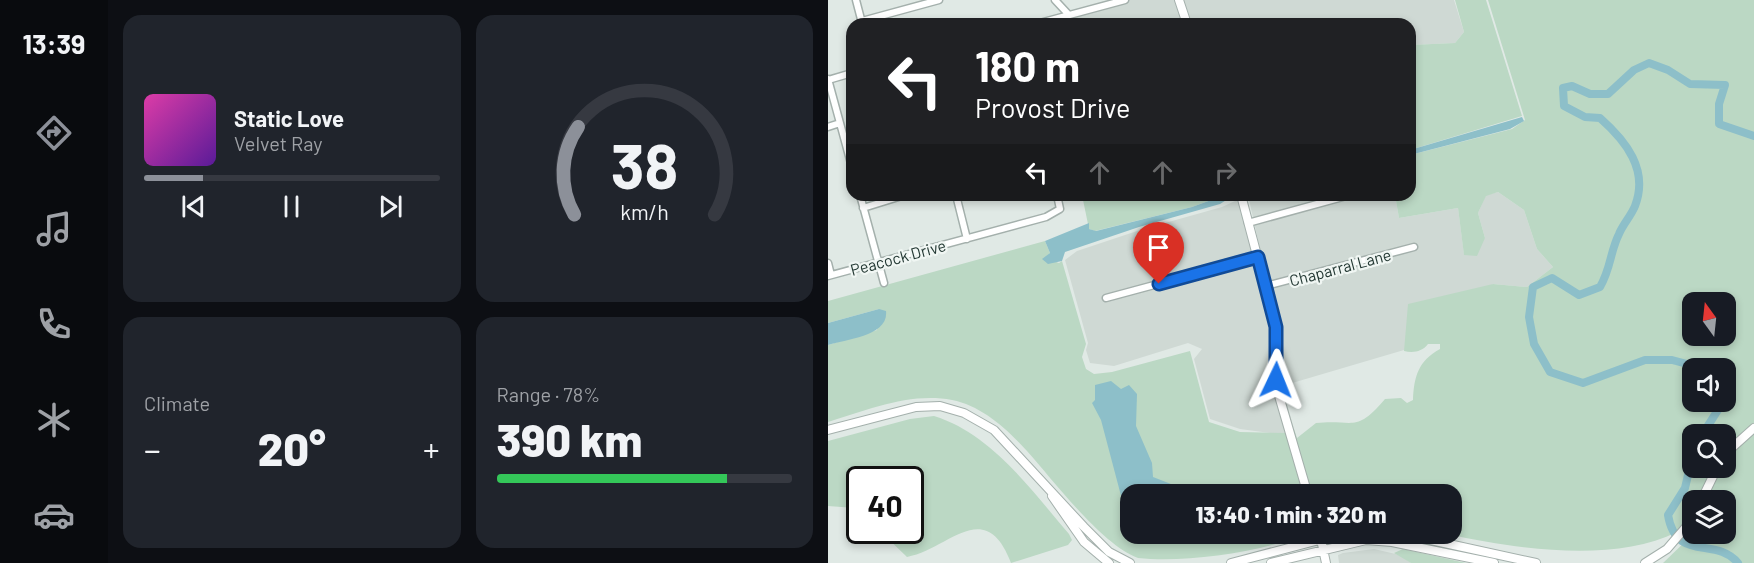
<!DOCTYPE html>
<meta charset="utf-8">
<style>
:root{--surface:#171b24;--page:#20242c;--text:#f1f3f6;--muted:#9ea1a6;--line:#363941;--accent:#8c9099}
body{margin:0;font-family:Barlow,sans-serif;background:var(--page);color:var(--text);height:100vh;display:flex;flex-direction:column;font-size:22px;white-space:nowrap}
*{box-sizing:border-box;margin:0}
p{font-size:20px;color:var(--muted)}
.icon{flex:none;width:33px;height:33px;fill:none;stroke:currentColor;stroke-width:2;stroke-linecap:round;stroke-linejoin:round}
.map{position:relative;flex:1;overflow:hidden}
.sheet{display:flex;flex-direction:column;gap:15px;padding:15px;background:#0d0f14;width:720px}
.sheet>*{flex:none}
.hud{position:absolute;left:18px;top:18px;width:570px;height:183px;border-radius:18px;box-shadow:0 3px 9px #0003;background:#202124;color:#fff;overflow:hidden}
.needle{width:39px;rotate:345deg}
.buttons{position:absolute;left:854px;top:292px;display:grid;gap:12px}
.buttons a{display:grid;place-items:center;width:54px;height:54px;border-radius:12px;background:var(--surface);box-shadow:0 3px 9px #0003;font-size:30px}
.speed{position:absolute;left:18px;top:466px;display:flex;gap:12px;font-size:30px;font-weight:700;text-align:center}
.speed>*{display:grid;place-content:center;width:78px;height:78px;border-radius:50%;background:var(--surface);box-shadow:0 3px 9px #0003;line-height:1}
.speed .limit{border:3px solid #111;border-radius:9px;background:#fff;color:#111}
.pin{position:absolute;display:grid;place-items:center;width:51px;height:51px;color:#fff;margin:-62px -26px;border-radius:50% 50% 50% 0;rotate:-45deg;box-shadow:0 0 6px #0007}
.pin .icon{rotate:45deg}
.me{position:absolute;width:66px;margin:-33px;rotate:2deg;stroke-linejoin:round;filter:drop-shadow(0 0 4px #0008)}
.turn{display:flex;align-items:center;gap:21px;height:126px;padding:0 30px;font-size:27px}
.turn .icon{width:78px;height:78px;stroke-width:2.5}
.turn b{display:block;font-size:42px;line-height:51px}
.lanes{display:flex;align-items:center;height:57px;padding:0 30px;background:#0003;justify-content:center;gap:30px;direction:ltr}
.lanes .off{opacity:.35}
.big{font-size:45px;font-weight:800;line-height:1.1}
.sheet .tile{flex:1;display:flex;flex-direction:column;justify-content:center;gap:9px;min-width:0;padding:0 21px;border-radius:18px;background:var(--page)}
.sheet .dial{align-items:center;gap:0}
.dial svg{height:156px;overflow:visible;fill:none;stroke:var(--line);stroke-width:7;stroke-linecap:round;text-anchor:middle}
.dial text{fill:var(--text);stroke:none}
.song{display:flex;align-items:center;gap:18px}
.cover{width:72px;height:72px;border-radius:9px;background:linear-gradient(135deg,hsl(320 70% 55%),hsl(270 70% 35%))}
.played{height:6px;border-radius:3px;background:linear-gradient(90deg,var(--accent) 20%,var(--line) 20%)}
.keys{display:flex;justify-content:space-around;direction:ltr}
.heat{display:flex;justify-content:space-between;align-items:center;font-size:33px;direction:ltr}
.charge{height:9px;border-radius:4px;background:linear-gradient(90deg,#34c759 78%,var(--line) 0)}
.sheet .tiles{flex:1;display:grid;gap:15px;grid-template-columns:repeat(2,1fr)}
.trip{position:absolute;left:292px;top:484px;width:342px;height:60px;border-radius:18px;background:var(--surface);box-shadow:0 3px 9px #0003;font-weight:800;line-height:60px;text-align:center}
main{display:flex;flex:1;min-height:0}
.tab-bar{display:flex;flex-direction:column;width:108px;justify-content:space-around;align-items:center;background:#090b0e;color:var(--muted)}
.tab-bar .icon{width:42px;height:42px}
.tab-bar .current{color:var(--accent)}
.tab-bar b{font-size:27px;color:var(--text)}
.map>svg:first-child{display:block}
</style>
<main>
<nav class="tab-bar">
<b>13:39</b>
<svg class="icon current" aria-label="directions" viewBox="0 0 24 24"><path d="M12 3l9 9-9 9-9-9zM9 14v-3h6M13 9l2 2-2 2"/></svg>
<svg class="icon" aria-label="music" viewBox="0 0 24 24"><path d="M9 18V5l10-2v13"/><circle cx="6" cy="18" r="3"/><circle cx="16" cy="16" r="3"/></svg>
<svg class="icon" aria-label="phone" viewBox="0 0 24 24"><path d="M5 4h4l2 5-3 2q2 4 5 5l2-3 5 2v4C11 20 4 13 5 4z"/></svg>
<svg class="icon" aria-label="climate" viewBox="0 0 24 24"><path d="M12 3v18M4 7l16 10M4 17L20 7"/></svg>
<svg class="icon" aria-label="car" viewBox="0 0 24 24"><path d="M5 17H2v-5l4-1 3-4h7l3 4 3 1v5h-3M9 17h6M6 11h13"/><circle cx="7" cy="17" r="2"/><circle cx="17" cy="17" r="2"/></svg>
</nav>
<section class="sheet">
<div class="tiles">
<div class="tile">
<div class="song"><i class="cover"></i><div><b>Static Love</b><p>Velvet Ray</p></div></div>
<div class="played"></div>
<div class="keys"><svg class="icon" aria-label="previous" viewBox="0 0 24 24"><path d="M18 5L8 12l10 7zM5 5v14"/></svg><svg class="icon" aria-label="pause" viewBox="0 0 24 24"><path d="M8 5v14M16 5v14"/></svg><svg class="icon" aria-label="next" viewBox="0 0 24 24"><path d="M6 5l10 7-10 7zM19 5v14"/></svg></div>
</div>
<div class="tile dial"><svg viewBox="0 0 100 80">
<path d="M14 69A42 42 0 1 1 86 69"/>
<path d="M14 69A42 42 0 0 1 16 24" stroke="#8c9099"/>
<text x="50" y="56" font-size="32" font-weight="700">38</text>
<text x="50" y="72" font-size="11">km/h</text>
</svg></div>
<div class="tile"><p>Climate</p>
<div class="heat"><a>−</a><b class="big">20°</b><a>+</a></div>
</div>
<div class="tile"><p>Range · 78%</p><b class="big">390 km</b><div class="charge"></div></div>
</div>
</section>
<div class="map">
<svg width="926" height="563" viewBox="0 0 926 563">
<rect width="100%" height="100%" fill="#e0e9e5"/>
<path fill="#cfd9d4" d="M293,0H349L357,24H210Z
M355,0H626L636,32L627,43L582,45V24H362Z
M670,192L696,210L709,249L725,267L699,287L665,284L576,350L454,386L466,429L463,430L451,388L440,285L420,195L425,198L457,195H567L571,218L630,208L636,254L657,238L650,213L658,195Z
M406,195H410L445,327V371L446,389L459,433L456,435L412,429L382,419L366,359L374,349L360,343L286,366L262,363L258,350L260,343L237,260L249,251L312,230L394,207L407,201Z
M546,549L572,555L583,563H511L510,555L515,553Z"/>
<path fill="#bbd8c4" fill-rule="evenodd" d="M627,0H658L694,116L582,150V45L627,43L636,32Z
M660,0H926V424L897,449V435H864V468H886L870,501H864V514L852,533L849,532C787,563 692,550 619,534H624V495H484L463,430L466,429L469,438L488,423C527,419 527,434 557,399L573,398L579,403L585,400C586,377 590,361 612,349V344H600C594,352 585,353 576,351L580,304L665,284L699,287L725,267L709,249L696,210L670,192L658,196L650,213L657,238L649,256L636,255L630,208L571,218L567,195H582V155L684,129L697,120ZM864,303H897V336H864ZM864,369H897V402H864Z
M254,195H397L364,207L267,231L261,229Z
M217,241L222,253L218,258L231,263L234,261L258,344L254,357L258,369L266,374L284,372L362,351L381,422L412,432L459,433L476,495H303V534H479C432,552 359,563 310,558C274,545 225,480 199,451C179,429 154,406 124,400C82,392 40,410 0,422V345L49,330L51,309L0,323V301Z
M106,416C164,434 203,490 241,534L244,540L240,545L183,563C157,495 120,550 79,557L52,531H82V480H32L31,512L27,508L0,506V441L82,419Z
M926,431V563H835L863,536L858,534L864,525V534H897V501H876L892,468H897C897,451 914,442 926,431Z
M575,549L638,563H583L566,553Z"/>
<path fill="#8dbfc9" d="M694,117L696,121L682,129L582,155V150Z
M397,195H400V199L392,204L311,227L237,252L234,261L220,264L214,259L222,253L217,241L261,223V229L268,231L364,207Z
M51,309L58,311C61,336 18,339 0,345V323Z
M283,381L293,389L301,385L309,394L308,426L324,463L325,477L343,484L346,489L350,487L355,494L303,495V516L296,507L273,420L264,403L267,400V385Z"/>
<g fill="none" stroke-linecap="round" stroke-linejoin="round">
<path stroke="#8dbfc9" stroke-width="8" d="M878,369L844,360H817L755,383L722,372L706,344L701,317L705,287L724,278L751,295L772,287C783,268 782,252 791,234C795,224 803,216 807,206C821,170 798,141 772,118L757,117L736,106L735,88L744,86L762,94H780L806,70L821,63L840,70L862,84L897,85L891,104V124L926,136
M874,435L895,402
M864,458L857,488L840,515C848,563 888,536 910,563"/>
<g stroke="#a4b0ac" stroke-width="9">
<path id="minor" d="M28,0L34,23
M227,0L241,15
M34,21L111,0
M208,24L297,0
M0,79L24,167
M0,80L24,73
M0,127L12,123
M32,195L56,283
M128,195L139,239
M35,208L77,195
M420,223L522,195
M0,263L3,275
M0,276L218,217L232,209L229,195
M438,286L586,247
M278,298L430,257"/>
</g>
<g stroke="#a4b0ac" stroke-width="10">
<path id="tertiary" d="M351,0L359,24
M413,195L448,327L449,389L480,495
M0,430L88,407L112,406L136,413L166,430L256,527L281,552L302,563
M897,454L926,428
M224,496L256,542L281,563
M873,501L889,468
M575,534L708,563
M494,544L498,563
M403,563L514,534
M443,563L538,540L564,542L666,563
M817,563L839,549L864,520"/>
</g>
<use href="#minor" stroke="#fff" stroke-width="6"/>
<use href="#tertiary" stroke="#fff" stroke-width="8"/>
</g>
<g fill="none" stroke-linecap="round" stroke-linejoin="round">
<g stroke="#114b97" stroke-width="15">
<path id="route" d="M331,284L430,257L448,327V380"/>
</g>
<use href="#route" stroke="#1a73e8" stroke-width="10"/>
</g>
<g text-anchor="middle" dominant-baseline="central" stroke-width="4.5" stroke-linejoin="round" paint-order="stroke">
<g font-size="16" fill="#233833" stroke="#f0f6f3">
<text transform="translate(70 257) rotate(-15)">Peacock Drive</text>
<text transform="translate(512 267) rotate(-15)">Chaparral Lane</text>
</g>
</g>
</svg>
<div class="buttons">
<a><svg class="needle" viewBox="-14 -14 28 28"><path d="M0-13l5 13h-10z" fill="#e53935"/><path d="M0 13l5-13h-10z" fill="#9ea1a6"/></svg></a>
<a><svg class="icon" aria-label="sound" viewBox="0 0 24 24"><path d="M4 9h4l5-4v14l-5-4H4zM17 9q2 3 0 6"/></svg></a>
<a><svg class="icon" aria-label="search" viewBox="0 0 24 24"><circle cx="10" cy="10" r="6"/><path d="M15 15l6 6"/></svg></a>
<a><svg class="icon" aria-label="layers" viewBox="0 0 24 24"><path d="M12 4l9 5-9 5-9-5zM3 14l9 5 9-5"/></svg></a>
</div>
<div class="speed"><div class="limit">40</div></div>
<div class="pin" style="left:331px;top:284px;background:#d93025"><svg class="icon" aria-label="arrive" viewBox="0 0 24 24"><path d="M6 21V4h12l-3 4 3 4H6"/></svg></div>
<svg class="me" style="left:448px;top:380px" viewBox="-20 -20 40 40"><path d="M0-17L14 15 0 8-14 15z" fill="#1a73e8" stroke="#fff" stroke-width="4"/></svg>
<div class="trip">13:40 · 1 min · 320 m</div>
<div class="hud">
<div class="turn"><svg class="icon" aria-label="left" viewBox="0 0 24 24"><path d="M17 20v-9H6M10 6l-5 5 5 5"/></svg><div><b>180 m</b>Provost Drive</div></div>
<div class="lanes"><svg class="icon" aria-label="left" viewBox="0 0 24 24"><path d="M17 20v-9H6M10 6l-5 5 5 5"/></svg><svg class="icon off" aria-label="ahead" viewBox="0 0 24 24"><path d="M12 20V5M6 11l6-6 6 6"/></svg><svg class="icon off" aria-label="ahead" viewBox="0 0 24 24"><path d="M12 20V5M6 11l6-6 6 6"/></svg><svg class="icon off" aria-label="right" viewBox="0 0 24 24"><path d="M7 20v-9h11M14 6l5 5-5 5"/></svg></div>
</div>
</div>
</main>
